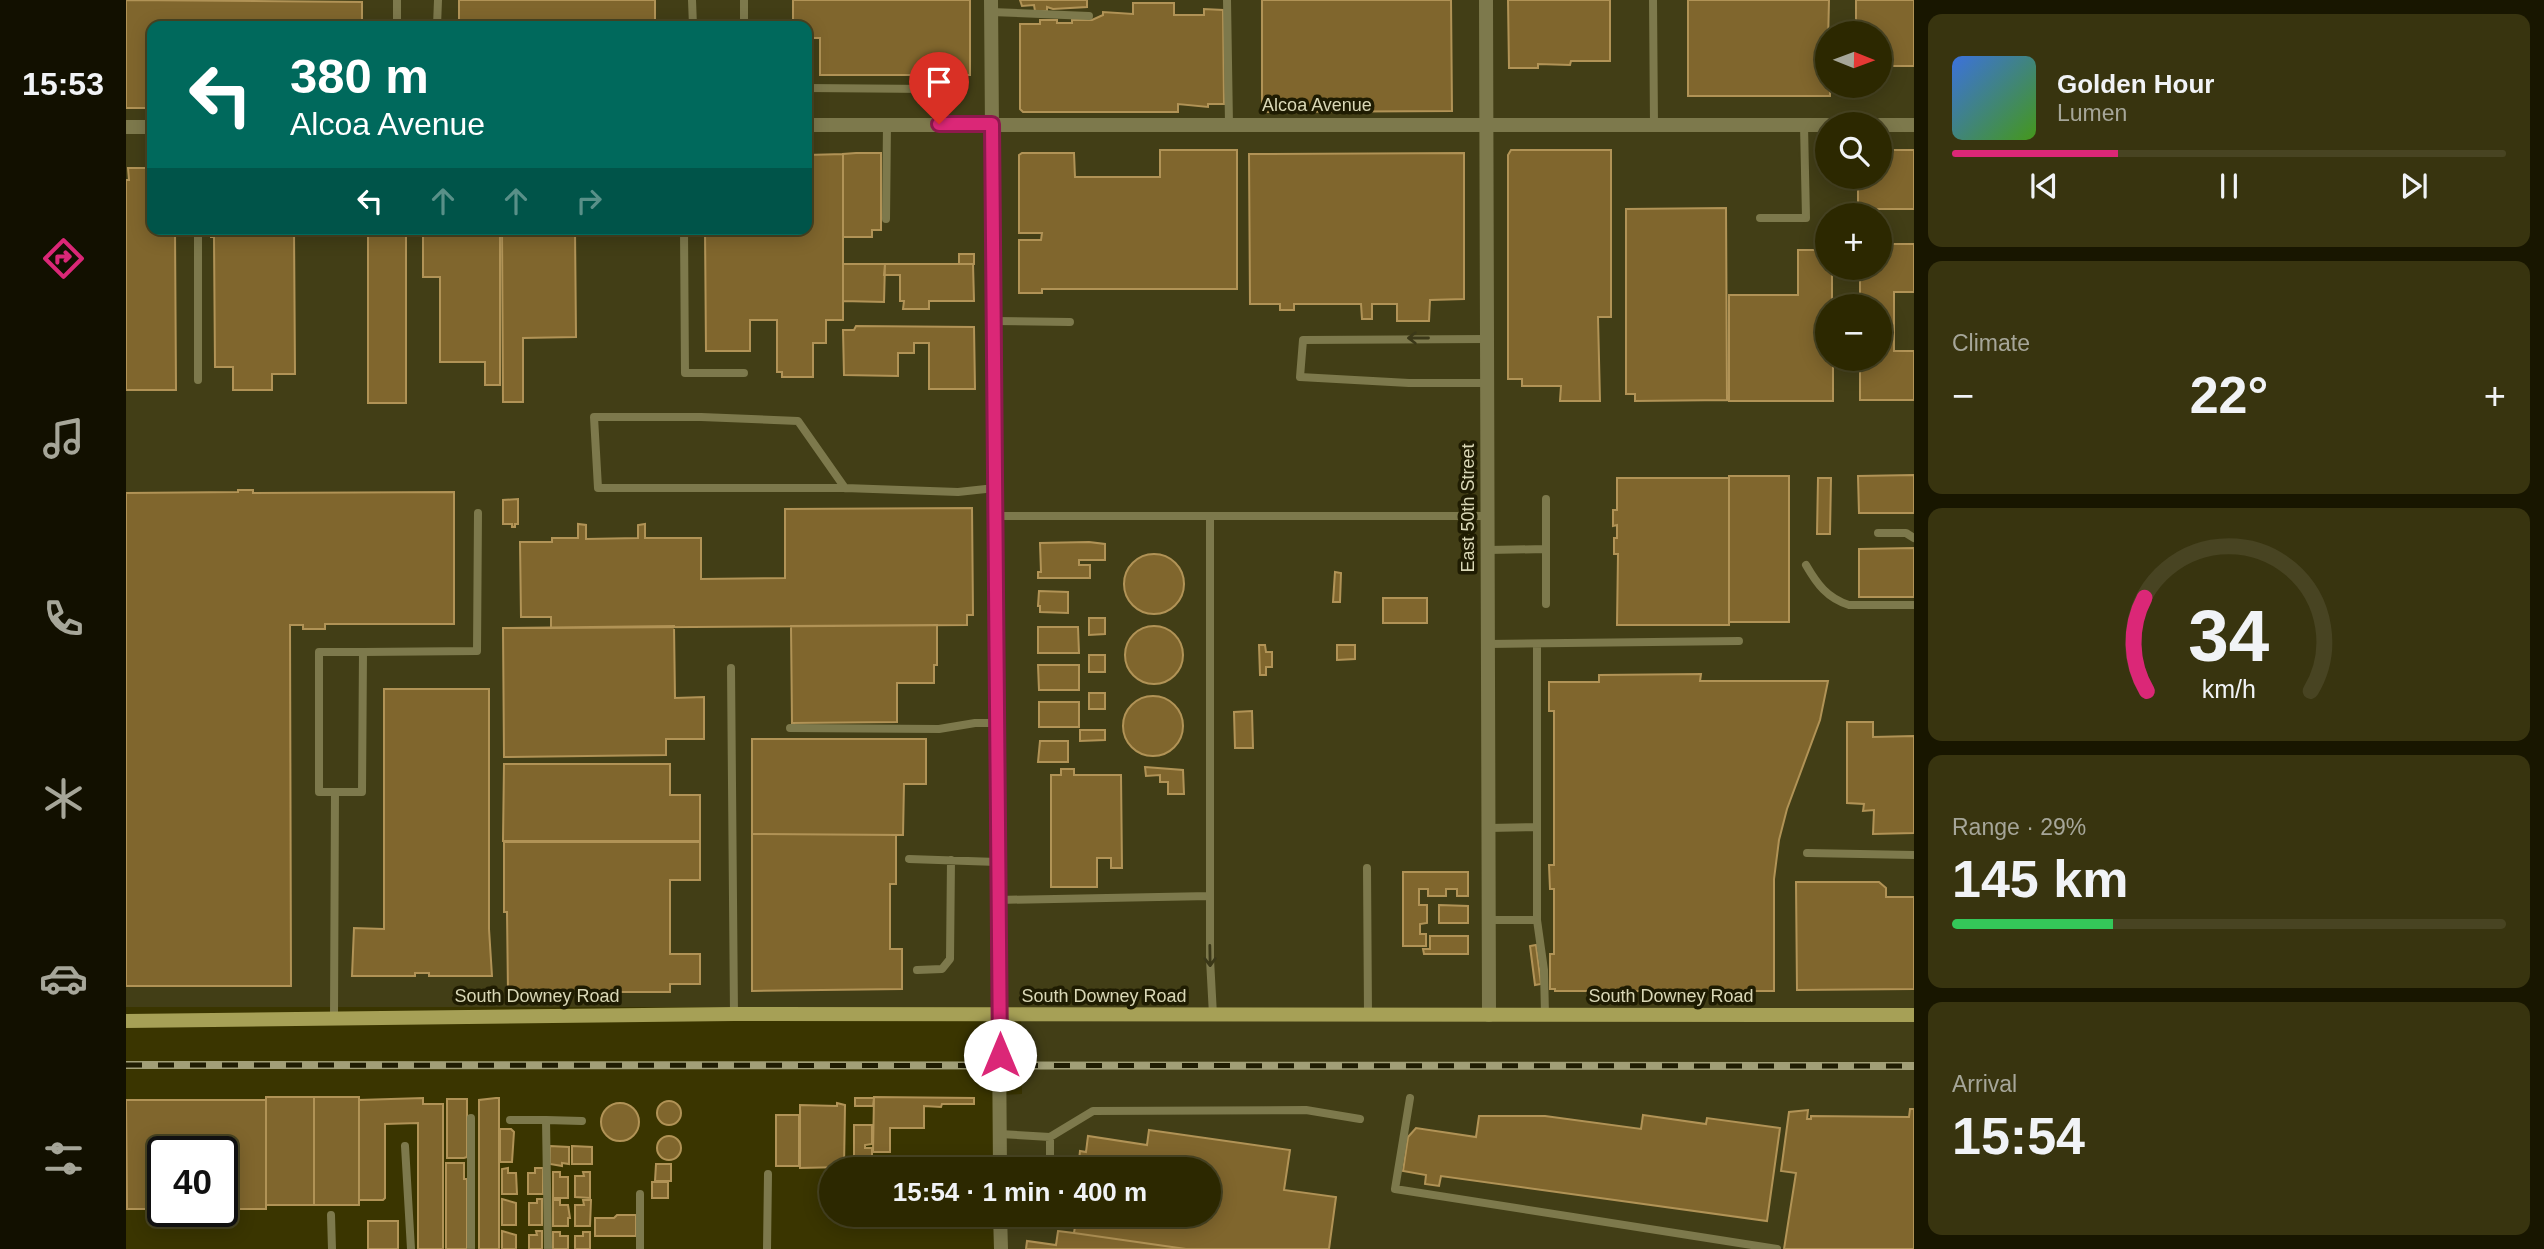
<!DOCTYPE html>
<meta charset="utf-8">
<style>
:root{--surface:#2c2800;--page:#38340f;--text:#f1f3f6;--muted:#a6a699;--line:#484422;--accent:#db2777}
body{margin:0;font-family:Arial,sans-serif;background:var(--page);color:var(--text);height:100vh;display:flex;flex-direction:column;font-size:26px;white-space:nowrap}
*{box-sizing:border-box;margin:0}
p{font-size:23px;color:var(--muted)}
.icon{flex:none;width:38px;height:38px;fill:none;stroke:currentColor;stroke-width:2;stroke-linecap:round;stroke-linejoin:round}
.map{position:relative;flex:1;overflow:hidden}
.panel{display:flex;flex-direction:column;gap:14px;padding:14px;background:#181600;width:630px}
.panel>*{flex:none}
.top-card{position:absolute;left:21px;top:21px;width:665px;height:214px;border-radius:14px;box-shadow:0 4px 18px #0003,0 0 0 2px var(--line);background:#00695c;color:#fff;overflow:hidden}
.needle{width:46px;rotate:91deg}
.fabs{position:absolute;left:1689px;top:21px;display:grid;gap:14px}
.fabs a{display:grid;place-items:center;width:77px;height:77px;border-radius:50%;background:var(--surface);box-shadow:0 4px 18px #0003,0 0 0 2px var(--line);font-size:35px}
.speed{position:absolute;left:21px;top:1136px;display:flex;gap:14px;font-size:35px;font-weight:700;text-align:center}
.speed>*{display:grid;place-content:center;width:91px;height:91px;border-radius:50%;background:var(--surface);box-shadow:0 4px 18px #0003,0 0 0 2px var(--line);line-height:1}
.speed .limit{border:4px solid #111;border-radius:10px;background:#fff;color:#111}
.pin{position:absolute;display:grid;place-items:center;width:60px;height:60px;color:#fff;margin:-72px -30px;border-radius:50% 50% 50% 0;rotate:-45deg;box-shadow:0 0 7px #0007}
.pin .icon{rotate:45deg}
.me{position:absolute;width:77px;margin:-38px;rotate:0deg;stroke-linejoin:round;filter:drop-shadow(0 0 5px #0008)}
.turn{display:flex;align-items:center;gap:24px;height:147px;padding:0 28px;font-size:32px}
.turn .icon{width:91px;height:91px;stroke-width:2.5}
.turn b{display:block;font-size:49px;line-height:60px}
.lanes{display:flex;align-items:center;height:66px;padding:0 28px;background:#0003;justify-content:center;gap:35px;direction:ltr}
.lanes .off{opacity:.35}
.big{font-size:52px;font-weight:600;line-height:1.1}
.panel .card{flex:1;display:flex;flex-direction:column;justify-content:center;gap:10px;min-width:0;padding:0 24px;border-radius:14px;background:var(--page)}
.panel .dial{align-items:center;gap:0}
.dial svg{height:182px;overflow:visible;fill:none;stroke:var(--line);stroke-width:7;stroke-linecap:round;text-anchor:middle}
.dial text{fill:var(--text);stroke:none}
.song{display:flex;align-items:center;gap:21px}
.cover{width:84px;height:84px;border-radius:10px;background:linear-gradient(135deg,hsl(220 70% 55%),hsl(100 70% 35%))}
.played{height:7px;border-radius:4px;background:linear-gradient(90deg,var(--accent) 30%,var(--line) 30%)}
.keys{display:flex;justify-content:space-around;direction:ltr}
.heat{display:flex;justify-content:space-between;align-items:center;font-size:38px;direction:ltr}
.charge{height:10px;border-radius:5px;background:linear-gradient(90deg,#34c759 29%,var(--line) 0)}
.trip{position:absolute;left:693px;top:1157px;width:402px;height:70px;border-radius:35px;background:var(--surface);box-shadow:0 4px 18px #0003,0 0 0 2px var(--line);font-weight:600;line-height:70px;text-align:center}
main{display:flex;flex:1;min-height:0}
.menu{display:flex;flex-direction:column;width:126px;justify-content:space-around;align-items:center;background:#121000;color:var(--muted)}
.menu .icon{width:49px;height:49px}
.menu .selected{color:var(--accent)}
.menu b{font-size:32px;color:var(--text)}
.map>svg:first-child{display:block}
</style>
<main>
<nav class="menu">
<b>15:53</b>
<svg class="icon selected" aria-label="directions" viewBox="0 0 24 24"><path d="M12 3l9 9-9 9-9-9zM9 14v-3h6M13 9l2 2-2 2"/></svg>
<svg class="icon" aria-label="music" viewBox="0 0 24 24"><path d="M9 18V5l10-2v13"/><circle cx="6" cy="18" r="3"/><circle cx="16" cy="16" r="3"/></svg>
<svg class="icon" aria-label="phone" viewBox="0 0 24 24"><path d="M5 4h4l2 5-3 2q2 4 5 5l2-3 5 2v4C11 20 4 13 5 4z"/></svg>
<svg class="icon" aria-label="climate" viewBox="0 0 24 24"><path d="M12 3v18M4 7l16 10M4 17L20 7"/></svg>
<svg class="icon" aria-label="car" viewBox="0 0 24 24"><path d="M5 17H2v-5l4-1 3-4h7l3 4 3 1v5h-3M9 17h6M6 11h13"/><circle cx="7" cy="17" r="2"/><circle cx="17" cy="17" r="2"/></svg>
<svg class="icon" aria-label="filters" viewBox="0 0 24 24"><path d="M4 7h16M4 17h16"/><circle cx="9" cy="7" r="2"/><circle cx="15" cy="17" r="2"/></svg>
</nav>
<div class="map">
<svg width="1788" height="1249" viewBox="0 0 1788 1249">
<rect width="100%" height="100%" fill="#3a3500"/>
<path fill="#423e16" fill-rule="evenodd" d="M0,0H1788V1249H870V1215L1083,1214V1169H870V1095L896,1094L895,1007H0ZM26,26H681V229H26ZM1701,33H1754V86H1701ZM1701,124H1754V177H1701ZM1701,215H1754V268H1701ZM1701,306H1754V359H1701Z"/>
<path fill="#80662d" stroke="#b19356" stroke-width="2" d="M0,0L236,2V26H26V108H0Z
M333,0H529V26H333Z
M667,0H844V75H694V38H682L681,42V26H667Z
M894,0H961V7L927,9L921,7V11H909L908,5L896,6Z
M1136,0H1325L1326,111L1136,112Z
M1382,0H1484V61H1445L1444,65L1412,64V68H1383Z
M1562,0H1703L1701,86H1704V96H1562Z
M1730,0H1788V66H1754V33H1730Z
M1007,3H1048V15H1078V9L1097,10L1098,104H1082V107L1052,104V112H897L894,109V24H914V20H931V23H946V20H966L977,15V12L1007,14Z
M1034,150H1111V289H916V293H893V240H915L916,233H893V155L896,153H948L949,177H1034Z
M1385,150H1485V317H1472L1474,401H1434L1435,386H1396V379H1382V155Z
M1754,150H1788V209H1732V177H1754Z
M730,153H755V230H746V237H717V154Z
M1338,153V299L1304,300L1303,321H1271V304H1246V319H1236L1235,304H1168V310H1154V304H1124L1123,154Z
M24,154H26V229H49L50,390H0V180H3L2,168H24Z
M717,154V320H700V343H687V377H656V372H651V320H624V351H580L579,229H681V155Z
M1600,208L1601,400L1509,401V394H1500V209Z
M85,229H168L169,374H146V390H107V367H89L88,237H85Z
M242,229H280V403H242Z
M297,229H374V385H359V362H314V277H297Z
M376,229H449L450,337L397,338V402H377Z
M1754,244H1788V292H1768V351H1788V400H1734V359H1754V306H1734V268H1754Z
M1672,250H1701V268H1706V306H1701V359H1707V401H1603V295H1672Z
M833,254H848V264H833Z
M717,264H759L758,302L717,301Z
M759,264H847L848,301H803V309H777L778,301H774V275H758Z
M730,326L848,327L849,389H803V343H788V353H772V376L718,375L717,330H728Z
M1788,475V513H1733L1732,476Z
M1603,476H1663V622H1603Z
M1491,478H1603V625H1491L1492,554H1488V538H1491V525L1487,526V510H1491Z
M1692,478H1705L1704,534H1691Z
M112,490H127V493L328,492V624H199V629H177V625H164L165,986H0V493L112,492Z
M392,499V524H389V527H386V524H377V500Z
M846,508L847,615H841V625L425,628V617H395L394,542H426V538H452V524L460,525V539L512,538V525L519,524V538H575V579L659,578V509Z
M963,542L979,544V560H953V565H964V578H912V572H915L914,543Z
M1788,548V597H1733V549Z
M998 584a30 30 0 1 1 60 0a30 30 0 1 1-60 0Z
M1209,572L1215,573L1214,602H1207Z
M913,591L942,592V613L914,612V606H912Z
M1257,598H1301V623H1257Z
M963,618H979V634L963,635Z
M811,625V665H808V683H771V722L666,723L665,626Z
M999 655a29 29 0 1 1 58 0a29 29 0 1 1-58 0Z
M548,626L549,698L578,697V739H540V755L378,757L377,628Z
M912,627H952L953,653H912Z
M1133,645H1139L1140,652H1146V667H1140V675H1134Z
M1211,645H1229V659L1211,660Z
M963,655H979V672H963Z
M912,665H953V690H913Z
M1575,674L1574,681H1702L1694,720L1661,809L1653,840L1648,879V991H1429V989H1424V954H1428V889H1424L1423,865H1428V711H1423V682H1473V675Z
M258,689H363V929L366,976H303V973H289V976H226L228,928L258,929Z
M963,693H979V709H963Z
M997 726a30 30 0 1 1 60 0a30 30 0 1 1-60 0Z
M913,702H953V727H913Z
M1126,711L1127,748H1109L1108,712Z
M1721,722H1747V737L1788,736V833L1747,834L1748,810L1737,811L1738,804L1721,803Z
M954,730H979V740L954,741Z
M626,739H800V784H778L777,835L626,834Z
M914,741H942V762H912Z
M378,764H544V795H574V841H377Z
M1019,767L1057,770L1058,794H1042V782H1034V775L1020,776Z
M935,769H948V775H995L996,868H985V858H971V887H925V775H935Z
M626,834L770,835V884H764V949H776V989L626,991Z
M378,842H574V880H544V954H574V984H544V992H382L381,912H378Z
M1277,872H1342V896H1331V889H1320V896H1302V889H1293V905H1301V923L1294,924V934H1300V946H1277Z
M1670,882H1753L1760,888V897H1788V989L1671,990Z
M1313,905L1342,906V923H1313Z
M1304,936H1342V954H1298L1297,949H1304Z
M1410,945L1415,984L1409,985L1404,946Z
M140,1097H188V1205H140Z
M188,1097H233V1205H188Z
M748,1097L848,1098V1104H816L815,1107L798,1106V1128H764V1152H747Z
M297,1098V1104H317V1249H292V1123L259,1124V1198L257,1200H233V1100Z
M370,1098H373V1249H353V1100Z
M729,1098H748L747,1106H729Z
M321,1099H341V1157L338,1158H321Z
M0,1100H140V1209H96V1152H37V1209H1Z
M531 1113a12 12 0 1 1 24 0a12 12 0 1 1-24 0Z
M475 1122a19 19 0 1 1 38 0a19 19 0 1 1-38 0Z
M711,1103L719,1105L718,1167L674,1168V1105L711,1106Z
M1784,1109H1788V1249H1658L1670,1173L1655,1171L1663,1112L1682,1110L1681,1119H1685V1116L1783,1117Z
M650,1115H673V1166H650Z
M1517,1115L1580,1124L1581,1118L1654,1128L1641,1221L1315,1176L1313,1186L1299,1184L1300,1175L1277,1171L1282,1137L1290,1128L1350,1137L1353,1116H1419L1515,1129Z
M728,1125H746V1144L739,1145V1148H746V1168H728L726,1157H728Z
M374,1129H385L388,1132L386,1162H374Z
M1023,1130L1164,1150L1158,1190L1210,1197L1203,1249H1060L948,1233L951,1214H1083V1169H952L954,1151L960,1152L962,1136L1021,1145Z
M531 1148a12 12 0 1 1 24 0a12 12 0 1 1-24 0Z
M424,1146L443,1147V1164L436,1163V1166L424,1164Z
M446,1146L466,1147V1164H446Z
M320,1163H338V1179H341V1249H320Z
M530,1164H545V1181H529Z
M382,1168V1173H390L391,1194H376V1169Z
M409,1168H417V1194H402V1173H409Z
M427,1172H434V1177H442V1198H427Z
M457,1172H464V1198L449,1197V1176H458Z
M526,1182H542V1198H526Z
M376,1199L390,1203V1225H376Z
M411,1199H416V1225H403V1203H411Z
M427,1200H434V1205H442L444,1218H442V1226H427Z
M457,1200H465L464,1226H449V1205H458Z
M491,1215H510V1236H469V1218H488Z
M242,1221H272V1249H242Z
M376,1231L390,1235V1249H376Z
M410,1231H416V1249H403V1235H411Z
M932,1231L948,1233L1060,1249H900L901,1241L930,1245Z
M427,1232H434V1236H442V1249H427Z
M457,1232H464V1249H449V1236H457Z"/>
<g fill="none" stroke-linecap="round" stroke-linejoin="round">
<path stroke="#7d794c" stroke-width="8" d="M271,0V26
M566,0L567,26
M618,0V26
M1101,0L1103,124
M1527,0L1528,125
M865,12L963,16
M311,26L312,0
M681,88L805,89
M1634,218H1680L1678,125
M760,219L761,124
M72,229V380
M558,229L559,373H618
M867,321L944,322
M1360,339L1177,340L1174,377L1283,383H1361
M719,488L672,421L575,417H468L472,488H719L832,492L869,488
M869,516H1361
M1084,516V959L1087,1015
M1752,533H1780L1788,538
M1420,549V604
M1362,550L1420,549V499
M1680,565C1691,584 1701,598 1723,605H1788
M1362,644L1613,641
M1411,644V920L1418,970L1419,1015
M605,668L608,1014
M664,728L813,729L849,723H870
M209,792H193V652H237
M1363,828L1411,827
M1681,853L1788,855
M783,859L871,862
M1241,868L1242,1015
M872,900L1084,896
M1363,920H1411
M791,970L816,969L824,959L825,860
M208,1017L209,792H236L237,652L351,651L352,513
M1284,1098L1269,1189L1651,1249
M345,1118V1249
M384,1120H420
M874,1134L924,1137L967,1111L1180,1110L1234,1119
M924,1137V1169
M279,1146L285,1249
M514,1194V1249
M205,1215L206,1249
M422,1249L420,1120L456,1121
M641,1249L642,1174"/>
<path stroke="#7d794c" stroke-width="14" d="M1360,0L1363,1015
M681,125H1701
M1754,125H1788
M0,127H26"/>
<path stroke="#7d794c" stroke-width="14" d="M865,0L874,1169
M874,1214L875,1249"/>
<path stroke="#a6a056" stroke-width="14" d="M0,1021L608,1014L1788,1015"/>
<g stroke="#a29f77" stroke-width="8">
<path id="rail" d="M0,1065L1788,1066"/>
</g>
<use href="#rail" stroke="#1f1c02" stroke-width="5" stroke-dasharray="16" stroke-linecap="butt"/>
</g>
<defs><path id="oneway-shaft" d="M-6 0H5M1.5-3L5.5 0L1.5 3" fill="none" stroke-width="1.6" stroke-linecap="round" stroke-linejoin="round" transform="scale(1.75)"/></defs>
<g stroke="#3b3818">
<use href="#oneway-shaft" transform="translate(1292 338) rotate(180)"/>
<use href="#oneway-shaft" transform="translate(1084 956) rotate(89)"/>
</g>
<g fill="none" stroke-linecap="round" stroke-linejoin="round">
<g stroke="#8e194d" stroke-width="18">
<path id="route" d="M813,124H866L874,1055"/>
</g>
<use href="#route" stroke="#db2777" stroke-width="12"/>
</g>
<g text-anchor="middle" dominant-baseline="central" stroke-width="7" stroke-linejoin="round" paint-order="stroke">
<g font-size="18" fill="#dad8b7" stroke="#1f1c02">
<text x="1191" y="105">Alcoa Avenue</text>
<text transform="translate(1342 508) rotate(-90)">East 50th Street</text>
<text x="411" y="996">South Downey Road</text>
<text x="978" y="996">South Downey Road</text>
<text x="1545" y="996">South Downey Road</text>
</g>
</g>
</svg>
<div class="fabs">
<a><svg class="needle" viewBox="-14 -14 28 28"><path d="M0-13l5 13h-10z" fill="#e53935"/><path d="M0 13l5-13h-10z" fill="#a6a699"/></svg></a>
<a><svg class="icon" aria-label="search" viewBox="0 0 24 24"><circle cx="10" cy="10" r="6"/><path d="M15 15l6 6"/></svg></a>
<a>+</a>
<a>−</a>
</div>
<div class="speed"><div class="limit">40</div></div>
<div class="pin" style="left:813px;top:124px;background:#d93025"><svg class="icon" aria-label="arrive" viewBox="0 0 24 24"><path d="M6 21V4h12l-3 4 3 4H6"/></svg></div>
<svg class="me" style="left:874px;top:1055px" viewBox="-20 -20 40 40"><circle r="19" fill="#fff"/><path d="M0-13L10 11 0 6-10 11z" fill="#db2777"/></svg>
<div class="trip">15:54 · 1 min · 400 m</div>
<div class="top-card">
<div class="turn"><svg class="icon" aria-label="left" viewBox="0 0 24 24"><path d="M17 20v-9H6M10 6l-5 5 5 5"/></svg><div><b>380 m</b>Alcoa Avenue</div></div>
<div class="lanes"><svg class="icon" aria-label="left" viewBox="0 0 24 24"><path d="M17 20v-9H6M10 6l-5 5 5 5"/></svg><svg class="icon off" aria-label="ahead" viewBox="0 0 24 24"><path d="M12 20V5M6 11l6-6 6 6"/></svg><svg class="icon off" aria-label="ahead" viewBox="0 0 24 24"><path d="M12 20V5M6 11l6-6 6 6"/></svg><svg class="icon off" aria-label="right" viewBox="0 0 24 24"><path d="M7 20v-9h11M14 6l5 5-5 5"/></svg></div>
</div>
</div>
<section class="panel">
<div class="card">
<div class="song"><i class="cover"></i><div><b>Golden Hour</b><p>Lumen</p></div></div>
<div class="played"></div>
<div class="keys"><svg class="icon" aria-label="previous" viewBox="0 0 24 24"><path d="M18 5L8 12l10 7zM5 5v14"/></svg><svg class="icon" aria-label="pause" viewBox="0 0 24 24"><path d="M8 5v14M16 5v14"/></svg><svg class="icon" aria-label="next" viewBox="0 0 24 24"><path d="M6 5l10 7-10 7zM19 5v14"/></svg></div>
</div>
<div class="card"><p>Climate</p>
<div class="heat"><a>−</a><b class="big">22°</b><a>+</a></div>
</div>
<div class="card dial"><svg viewBox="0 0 100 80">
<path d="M14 69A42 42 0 1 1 86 69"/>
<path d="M14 69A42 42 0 0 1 13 28" stroke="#db2777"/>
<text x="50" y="56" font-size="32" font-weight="700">34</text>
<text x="50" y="72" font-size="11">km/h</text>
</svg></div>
<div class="card"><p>Range · 29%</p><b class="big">145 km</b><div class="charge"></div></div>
<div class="card"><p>Arrival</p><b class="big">15:54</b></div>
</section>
</main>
